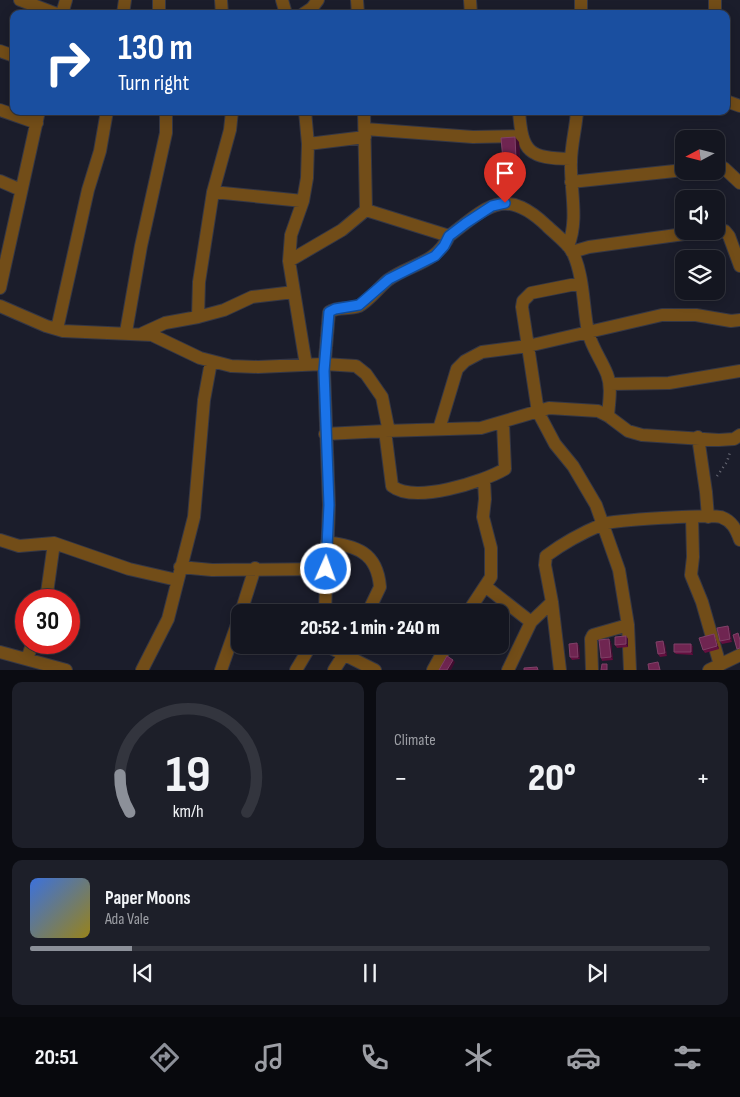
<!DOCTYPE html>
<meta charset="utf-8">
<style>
:root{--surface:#141620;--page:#1d1f29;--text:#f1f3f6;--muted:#9d9fa5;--line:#33353e;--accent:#8c9099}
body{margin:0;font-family:"Sofia Sans Condensed",sans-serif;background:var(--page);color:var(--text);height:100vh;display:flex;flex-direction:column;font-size:19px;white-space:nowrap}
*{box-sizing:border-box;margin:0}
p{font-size:16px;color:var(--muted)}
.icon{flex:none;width:28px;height:28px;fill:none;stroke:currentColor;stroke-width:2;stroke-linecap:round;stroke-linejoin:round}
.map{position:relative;height:670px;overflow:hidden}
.drawer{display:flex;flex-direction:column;gap:12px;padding:12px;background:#0b0c12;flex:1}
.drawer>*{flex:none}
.banner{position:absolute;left:10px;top:10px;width:720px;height:105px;border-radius:10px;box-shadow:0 2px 12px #0003,0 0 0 1px var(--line);background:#1a4fa0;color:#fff;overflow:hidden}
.needle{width:32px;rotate:263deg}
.buttons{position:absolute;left:675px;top:130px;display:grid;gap:10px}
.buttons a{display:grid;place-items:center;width:50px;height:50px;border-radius:10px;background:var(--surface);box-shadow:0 2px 12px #0003,0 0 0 1px var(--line);font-size:25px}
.speed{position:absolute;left:15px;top:589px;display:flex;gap:10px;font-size:25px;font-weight:700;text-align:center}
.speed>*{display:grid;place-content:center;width:65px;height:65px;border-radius:50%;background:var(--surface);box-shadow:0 2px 12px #0003,0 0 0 1px var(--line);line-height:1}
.speed .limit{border:8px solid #d22;background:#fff;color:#111}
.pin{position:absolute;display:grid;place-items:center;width:42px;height:42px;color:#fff;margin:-51px -21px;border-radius:50% 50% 50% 0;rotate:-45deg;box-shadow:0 0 5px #0007}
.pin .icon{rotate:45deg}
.me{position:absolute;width:55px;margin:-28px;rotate:2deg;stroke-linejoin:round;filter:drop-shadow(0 0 4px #0008)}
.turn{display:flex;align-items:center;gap:18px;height:105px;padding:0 25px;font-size:22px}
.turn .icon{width:65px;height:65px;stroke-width:2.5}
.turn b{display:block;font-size:35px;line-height:42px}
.big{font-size:38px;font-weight:800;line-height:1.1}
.drawer .tile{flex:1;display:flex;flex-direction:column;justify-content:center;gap:8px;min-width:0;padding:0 18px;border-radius:10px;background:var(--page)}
.drawer .dial{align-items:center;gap:0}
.dial svg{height:130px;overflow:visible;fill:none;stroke:var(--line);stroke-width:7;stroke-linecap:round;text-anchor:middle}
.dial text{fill:var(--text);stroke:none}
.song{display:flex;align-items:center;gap:15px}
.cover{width:60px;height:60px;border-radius:8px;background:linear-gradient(135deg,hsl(220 70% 55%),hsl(50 70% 35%))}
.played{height:5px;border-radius:2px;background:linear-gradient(90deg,var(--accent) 15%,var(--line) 15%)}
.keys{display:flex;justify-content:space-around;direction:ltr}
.heat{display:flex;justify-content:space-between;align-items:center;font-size:28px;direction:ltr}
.drawer .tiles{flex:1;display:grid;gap:12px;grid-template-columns:1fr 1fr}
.tile:last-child{grid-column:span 2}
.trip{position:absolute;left:231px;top:604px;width:278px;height:50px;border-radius:10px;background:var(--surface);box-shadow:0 2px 12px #0003,0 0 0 1px var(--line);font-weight:800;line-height:50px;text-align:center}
.tabs{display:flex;height:80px;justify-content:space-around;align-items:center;background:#08090d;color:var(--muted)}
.tabs .icon{width:35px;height:35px}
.tabs .selected{color:var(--accent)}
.tabs b{font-size:22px;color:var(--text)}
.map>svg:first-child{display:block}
</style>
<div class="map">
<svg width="740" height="670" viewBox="0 0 740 670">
<rect width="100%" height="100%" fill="#1b1d2b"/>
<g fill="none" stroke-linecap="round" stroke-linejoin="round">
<g stroke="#353745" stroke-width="14">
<path id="minor" d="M20,0L57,14
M221,0L222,14
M282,0L286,14
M357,0L358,14
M470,0L471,14
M62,14L66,0
M123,14L125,0
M159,14V0
M303,14L312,8L318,0
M581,14V0
M715,14V0
M0,51L14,56
M726,101L740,106
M0,110L37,123
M305,111L308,144L307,178L303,201L291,235L289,261L306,365
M519,111C522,153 529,158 571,159
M365,129L473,137L521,136
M308,144L365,137
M716,168H724L740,183
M0,181L21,190
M571,182L684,170
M213,192L303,201
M366,210L449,236C488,206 505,186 547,226C555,234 568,243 573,253C584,277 583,307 588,332C592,348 601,359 607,374C612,387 609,402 608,416
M716,230L725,231L729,236L740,266
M568,246C579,220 570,189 571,162C571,145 576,128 577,111
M572,252L589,247L706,231
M289,261L342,230L366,210L364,111
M581,283L531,293L523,301L522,307L538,412L555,444L573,466L596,505L619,570L628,625L630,670
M0,288L39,111
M0,306L46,326L63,331L152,335L200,358L231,366L258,367L324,364L356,366L366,374L382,397L389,432
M198,317L224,310L252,297L294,292
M57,329L88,190L100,151L107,111
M126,332L141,246L166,133V111
M143,333L165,323L198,317L199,282L213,192L230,130L232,111
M610,384L669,383L740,371
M439,429L457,369L465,361L482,352L528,346L662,315H696L731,321L740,320
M385,431L481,428L549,408L598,411L608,416L628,431L642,435L719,440L734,439L740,435
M325,434L385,431L392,486C414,504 483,482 505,469L503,423
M698,437L706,492L708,517
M692,517L693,557L691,575L702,602L720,665
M0,540L19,546L54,543L129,569L177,580
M327,542C356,547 377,551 380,587L368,612
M180,567L212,570L327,569
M485,586L531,622
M46,600L54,543
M241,612L255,568
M325,612L329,505L324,371L329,312C338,306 349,310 359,306C370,300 378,288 388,280C410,264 436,264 449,236
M468,612L491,577V548L483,517L485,499L484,480
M325,645L375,670
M0,652L66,670
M27,659L33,642
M142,670L168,619L194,517L204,400L211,362
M221,670L240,616
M296,670L311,645
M334,670L350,645
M433,670L447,645
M508,670L531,622L552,602
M560,670L552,602L545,565L546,556C562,544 584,532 603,524C614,520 711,514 721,517C732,521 736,529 740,540
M592,670L591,639L593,635L628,625
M709,670L740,655"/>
</g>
<path stroke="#6c6d79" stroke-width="2.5" stroke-dasharray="1 4" stroke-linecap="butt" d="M717,476L727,462L730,452"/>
<use href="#minor" stroke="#724d18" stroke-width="12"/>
</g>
<path fill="#630f3f" d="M519,142L520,165H506L503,160Z
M728,626L730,629L732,642L722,644L720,641Z
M714,634L719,649L705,653L703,650Z
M626,636L628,639V647L617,648L615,645Z
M609,639L611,642L613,660L602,661L601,658Z
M577,643L579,646L580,659L572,660L570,657Z
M665,644L667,656L660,657L658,654Z
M691,644L693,647V655L676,654L674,652Z"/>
<path fill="#410c30" d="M515,137L519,142L520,165L516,159Z
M728,626L730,629L732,642L730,639Z
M714,634L719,649L717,646Z
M626,636L628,639V647L626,644Z
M609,639L611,642L613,660L611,657Z
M663,641L665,644L667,656L665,653Z
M577,643L579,646L580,659L578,657Z
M691,644L693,647V655L691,652Z
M453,660L455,662L451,670H447Z"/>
<path fill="#6f2551" stroke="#804168" d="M515,137L516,159L503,160L501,138Z
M728,626L730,639L720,641L717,628Z
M738,633L740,640V648L737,649L733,635Z
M714,634L717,646L703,650L699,638Z
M626,636V644L615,645V637Z
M609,639L611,657L601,658L599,640Z
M663,641L665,653L658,654L656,642Z
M577,643L578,657H570L569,644Z
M674,644H691V652H674Z
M447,656L453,660L447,670H439Z
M658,662L660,670H649L648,664Z
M602,664H607V670H601Z
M537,667L538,670H524V668Z"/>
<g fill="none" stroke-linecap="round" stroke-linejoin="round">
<g stroke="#114b97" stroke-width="12">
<path id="route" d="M326,569L329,505L324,371L329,312L335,309L359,305L389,279L435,256L444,246L449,236L466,223L492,206L505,203"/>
</g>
<use href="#route" stroke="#1a73e8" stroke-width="9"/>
</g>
</svg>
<div class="buttons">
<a><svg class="needle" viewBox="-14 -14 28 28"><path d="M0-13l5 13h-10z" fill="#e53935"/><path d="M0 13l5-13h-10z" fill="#9d9fa5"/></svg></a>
<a><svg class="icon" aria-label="sound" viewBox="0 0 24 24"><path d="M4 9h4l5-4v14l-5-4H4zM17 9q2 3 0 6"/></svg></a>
<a><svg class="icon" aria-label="layers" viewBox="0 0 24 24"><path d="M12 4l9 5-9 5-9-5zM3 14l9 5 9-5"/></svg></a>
</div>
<div class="speed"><div class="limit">30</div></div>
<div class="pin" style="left:505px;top:203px;background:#d93025"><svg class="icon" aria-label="arrive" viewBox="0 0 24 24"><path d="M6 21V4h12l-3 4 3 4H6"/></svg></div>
<svg class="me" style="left:326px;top:569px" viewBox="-20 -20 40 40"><circle r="17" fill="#1a73e8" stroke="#fff" stroke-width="3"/><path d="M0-11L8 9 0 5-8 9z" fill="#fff"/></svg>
<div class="trip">20:52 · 1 min · 240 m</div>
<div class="banner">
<div class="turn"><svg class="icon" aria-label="right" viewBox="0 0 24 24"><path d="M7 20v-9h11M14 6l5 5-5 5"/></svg><div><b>130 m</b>Turn right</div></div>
</div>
</div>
<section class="drawer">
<div class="tiles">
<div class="tile dial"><svg viewBox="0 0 100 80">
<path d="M14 69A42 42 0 1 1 86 69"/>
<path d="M14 69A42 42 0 0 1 8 46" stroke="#8c9099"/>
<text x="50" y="56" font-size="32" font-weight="700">19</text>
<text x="50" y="72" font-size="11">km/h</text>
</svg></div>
<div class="tile"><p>Climate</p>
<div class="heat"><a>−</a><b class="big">20°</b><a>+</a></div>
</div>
<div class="tile">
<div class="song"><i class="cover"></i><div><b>Paper Moons</b><p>Ada Vale</p></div></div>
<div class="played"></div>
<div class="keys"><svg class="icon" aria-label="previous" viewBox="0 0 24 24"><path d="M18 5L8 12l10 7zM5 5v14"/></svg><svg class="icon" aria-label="pause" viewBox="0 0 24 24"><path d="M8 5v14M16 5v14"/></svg><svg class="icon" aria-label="next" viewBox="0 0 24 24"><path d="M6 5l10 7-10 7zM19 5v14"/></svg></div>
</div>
</div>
</section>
<nav class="tabs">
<b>20:51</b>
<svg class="icon selected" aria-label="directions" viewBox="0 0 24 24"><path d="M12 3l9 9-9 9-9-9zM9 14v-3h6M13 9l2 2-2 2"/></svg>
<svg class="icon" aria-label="music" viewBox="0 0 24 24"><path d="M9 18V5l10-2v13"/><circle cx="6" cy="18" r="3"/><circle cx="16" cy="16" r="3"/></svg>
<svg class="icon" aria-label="phone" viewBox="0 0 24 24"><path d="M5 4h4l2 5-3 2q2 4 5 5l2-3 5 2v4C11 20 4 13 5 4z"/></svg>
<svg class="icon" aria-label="climate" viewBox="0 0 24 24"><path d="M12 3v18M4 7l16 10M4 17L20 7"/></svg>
<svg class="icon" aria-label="car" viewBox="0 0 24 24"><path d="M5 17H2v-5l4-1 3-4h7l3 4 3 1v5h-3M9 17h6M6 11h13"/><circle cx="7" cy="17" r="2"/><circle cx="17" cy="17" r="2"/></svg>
<svg class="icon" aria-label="filters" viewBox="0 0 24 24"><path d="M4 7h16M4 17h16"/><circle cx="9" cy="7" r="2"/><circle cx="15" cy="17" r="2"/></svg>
</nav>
